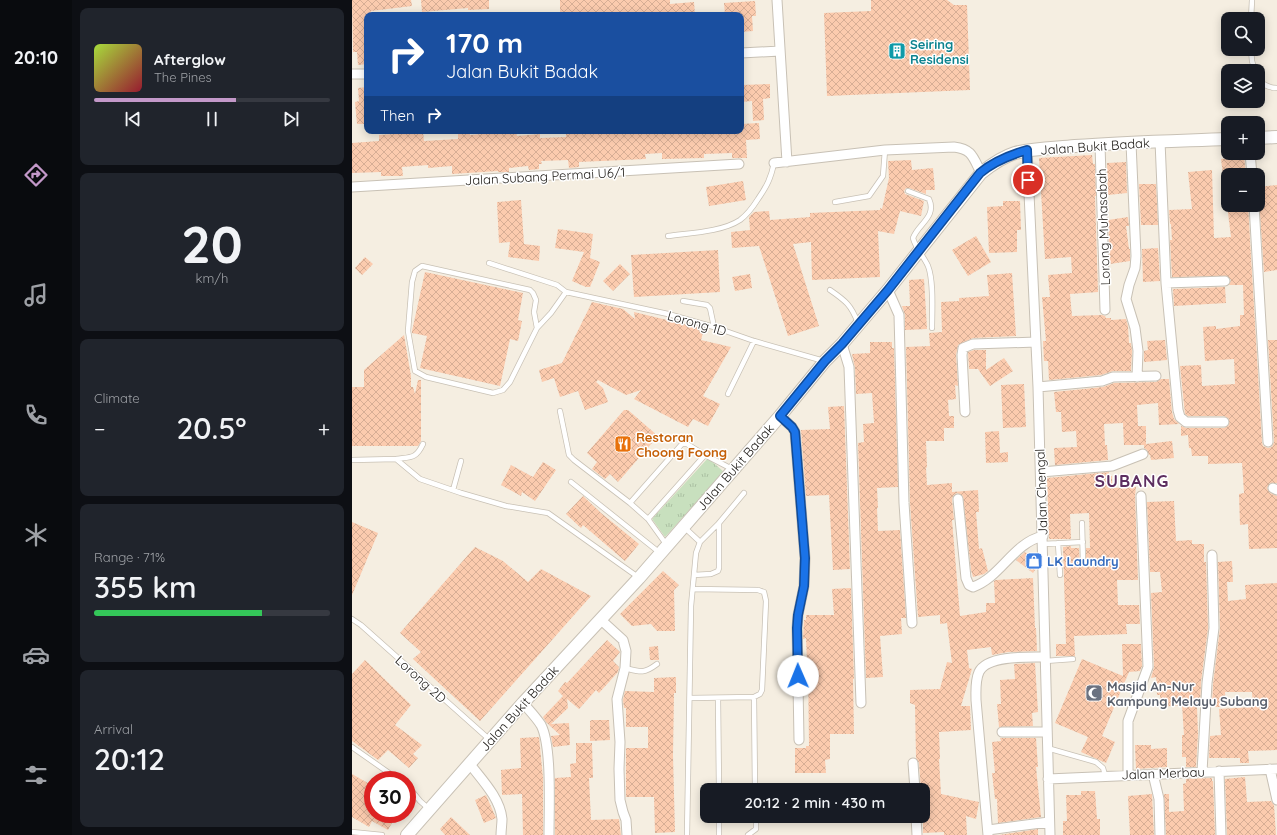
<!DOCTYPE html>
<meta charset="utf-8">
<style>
:root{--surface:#171b24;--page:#20242c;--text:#f1f3f6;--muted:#9ea1a6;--line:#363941;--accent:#c398c9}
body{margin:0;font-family:Quicksand,sans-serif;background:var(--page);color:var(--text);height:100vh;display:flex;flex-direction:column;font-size:15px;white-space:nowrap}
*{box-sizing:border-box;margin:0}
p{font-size:13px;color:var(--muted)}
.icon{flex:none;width:22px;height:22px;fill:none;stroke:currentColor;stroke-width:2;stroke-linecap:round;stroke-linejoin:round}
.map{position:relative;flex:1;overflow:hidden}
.panel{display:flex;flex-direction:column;gap:8px;padding:8px;background:#0d0f14;width:280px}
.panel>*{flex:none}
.guide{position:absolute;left:12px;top:12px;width:380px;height:122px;border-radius:8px;box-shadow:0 2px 10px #0003;background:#1a4fa0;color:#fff;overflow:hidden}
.fabs{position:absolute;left:869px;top:12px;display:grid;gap:8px}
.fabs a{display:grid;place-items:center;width:44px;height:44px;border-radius:8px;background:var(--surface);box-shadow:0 2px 10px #0003;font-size:20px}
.speed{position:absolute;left:12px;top:771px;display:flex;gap:8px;font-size:20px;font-weight:700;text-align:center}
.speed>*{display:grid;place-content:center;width:52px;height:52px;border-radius:50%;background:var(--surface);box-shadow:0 2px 10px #0003;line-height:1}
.speed .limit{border:6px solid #d22;background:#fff;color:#111}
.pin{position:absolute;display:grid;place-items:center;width:34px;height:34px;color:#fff;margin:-17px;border:2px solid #fff;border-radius:50%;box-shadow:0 1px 4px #0007}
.me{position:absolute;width:44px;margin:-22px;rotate:359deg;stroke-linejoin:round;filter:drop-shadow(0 0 3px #0008)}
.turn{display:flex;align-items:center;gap:14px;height:84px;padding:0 16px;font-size:18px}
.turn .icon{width:52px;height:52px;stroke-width:2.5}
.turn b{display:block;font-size:28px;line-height:34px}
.then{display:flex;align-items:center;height:38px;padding:0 16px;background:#0003;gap:8px;font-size:15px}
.big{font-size:30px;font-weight:600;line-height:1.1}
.panel .widget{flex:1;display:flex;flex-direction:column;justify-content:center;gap:6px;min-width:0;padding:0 14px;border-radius:8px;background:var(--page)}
.panel .dial{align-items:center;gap:0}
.dial b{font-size:52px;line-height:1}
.song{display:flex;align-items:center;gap:12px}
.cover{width:48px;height:48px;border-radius:6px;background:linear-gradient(135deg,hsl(80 70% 55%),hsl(350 70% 35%))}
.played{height:4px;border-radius:2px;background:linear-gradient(90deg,var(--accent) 60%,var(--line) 60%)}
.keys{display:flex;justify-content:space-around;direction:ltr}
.heat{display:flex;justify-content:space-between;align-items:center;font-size:22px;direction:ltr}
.charge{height:6px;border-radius:3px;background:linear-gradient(90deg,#34c759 71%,var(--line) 0)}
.trip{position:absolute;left:348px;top:783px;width:230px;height:40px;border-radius:8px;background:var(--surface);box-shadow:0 2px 10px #0003;font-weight:600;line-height:40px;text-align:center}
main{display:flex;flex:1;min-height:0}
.menu{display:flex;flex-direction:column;width:72px;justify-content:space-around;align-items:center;background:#090b0e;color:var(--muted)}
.menu .icon{width:28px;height:28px}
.menu .current{color:var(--accent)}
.menu b{font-size:18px;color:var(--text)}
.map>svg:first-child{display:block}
</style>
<main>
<nav class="menu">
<b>20:10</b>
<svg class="icon current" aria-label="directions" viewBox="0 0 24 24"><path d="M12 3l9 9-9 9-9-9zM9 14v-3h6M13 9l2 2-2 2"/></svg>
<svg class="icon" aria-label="music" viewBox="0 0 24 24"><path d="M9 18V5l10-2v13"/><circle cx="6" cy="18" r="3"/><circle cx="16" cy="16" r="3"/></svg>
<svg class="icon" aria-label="phone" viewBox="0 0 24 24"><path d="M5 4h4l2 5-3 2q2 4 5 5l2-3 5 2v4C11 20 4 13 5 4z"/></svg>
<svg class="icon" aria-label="climate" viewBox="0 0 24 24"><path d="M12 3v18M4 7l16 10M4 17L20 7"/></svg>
<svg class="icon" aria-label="car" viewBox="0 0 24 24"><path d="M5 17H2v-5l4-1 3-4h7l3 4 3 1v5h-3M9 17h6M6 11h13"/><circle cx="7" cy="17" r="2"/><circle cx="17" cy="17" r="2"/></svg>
<svg class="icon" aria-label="filters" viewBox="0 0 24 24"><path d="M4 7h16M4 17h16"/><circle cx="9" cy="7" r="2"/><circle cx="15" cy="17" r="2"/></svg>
</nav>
<section class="panel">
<div class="widget">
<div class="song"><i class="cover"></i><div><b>Afterglow</b><p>The Pines</p></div></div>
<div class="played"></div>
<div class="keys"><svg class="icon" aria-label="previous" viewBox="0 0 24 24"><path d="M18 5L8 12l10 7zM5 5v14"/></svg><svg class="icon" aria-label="pause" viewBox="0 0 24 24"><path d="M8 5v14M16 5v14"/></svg><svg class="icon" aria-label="next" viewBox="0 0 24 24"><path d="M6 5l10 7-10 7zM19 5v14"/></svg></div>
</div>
<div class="widget dial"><b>20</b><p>km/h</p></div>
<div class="widget"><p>Climate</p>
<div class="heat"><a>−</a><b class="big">20.5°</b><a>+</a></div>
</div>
<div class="widget"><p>Range · 71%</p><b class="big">355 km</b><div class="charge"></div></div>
<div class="widget"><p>Arrival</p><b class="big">20:12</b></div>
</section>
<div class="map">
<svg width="925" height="835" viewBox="0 0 925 835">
<defs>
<pattern id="grass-tufts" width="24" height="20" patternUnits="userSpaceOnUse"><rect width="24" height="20" fill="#c8e0be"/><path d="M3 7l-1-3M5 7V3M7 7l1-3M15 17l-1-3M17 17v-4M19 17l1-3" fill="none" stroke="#abc0a2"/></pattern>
<pattern id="building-cross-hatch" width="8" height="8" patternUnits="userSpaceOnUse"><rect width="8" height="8" fill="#fbcbae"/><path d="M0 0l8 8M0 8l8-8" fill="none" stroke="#d7ae95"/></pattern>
</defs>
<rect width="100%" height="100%" fill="#f5eee1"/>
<path fill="url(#grass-tufts)" d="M356,458L372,472L313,537L300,519Z"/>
<path fill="url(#building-cross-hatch)" d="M0,0H59L60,6L19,11V15H15V64L6,65L5,52H1Z
M69,0H137V9L116,10V8L70,12Z
M208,0H318V4L342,2L343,15H208Z
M519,0H595L602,5H615L618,90L475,96L472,13L519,11Z
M403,1L404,16H400L401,31L389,32V15H373L372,3Z
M418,84V98L411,99L412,120L401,121L400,101L389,102V85Z
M15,87V124H5L3,102L7,101L6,88Z
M407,123L408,139L394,140L395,158H380V153L352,154V158L310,159V153L293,154L294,159L227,162V167L217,168L216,160L189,161L190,164H187V169L177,170L176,166L157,168V172H146V171L100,174V166L76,168V165L50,167L51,176H29V172L0,173V143L27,141V135L71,132L72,141L106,139V131H118V135L141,133V131H164L165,136L188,134V138L214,137V131H389V124Z
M740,155L741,164H743L744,196H743L746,292L718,294L720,316L750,315L753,316L754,318H759V320L774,319L776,326L777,343H779L780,351L779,371H761L749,375L697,380L696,361H692L691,341H694L690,297H698L696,275L720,273L719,257L693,259L687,158Z
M892,156L894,175H871L869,159Z
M559,160L560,170L581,168L583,190H574V194L557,188H554L552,191L553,194L572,201L569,216L548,211L542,234L526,231L528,277L460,280L459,242L441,244L467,326L436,336L407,246L380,248L379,232L398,230L397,217L402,212L417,211L418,220L458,217V213L528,210V208L530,209L537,178L536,161Z
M774,162L775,193L756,195L755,163Z
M860,170L862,238L879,237L875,205H896L910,442L911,446L916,448L920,447L922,442L916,340H925V483H918L915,488L918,493L925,496V548L897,549L896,524L888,525L887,494L892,493L890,463L856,464V456H840L839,448H837L836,435L829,436V426L834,428H872L877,425V419L872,416H836L833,414L828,366L849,365L850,386L883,384L882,359L853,361L851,327L864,326V329L888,326V315H892L891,285H877L879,280L875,276L820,277L818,240H820L819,224H818L817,210L840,209L836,172Z
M391,181L394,200L357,206L354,187Z
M787,184H804L806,225H789Z
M925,185V270L912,272L906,187Z
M169,200L172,244L188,246L187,261L156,257L158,242L147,243L145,202Z
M651,201H668L669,230H665V252L637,253L635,207L651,206Z
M776,217L777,226H774L777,249H778V261L758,264L756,220Z
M206,229L241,234L238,258L248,262L238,287H234L220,281L232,252L203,248Z
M624,236L639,262L616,276L600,250Z
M806,248L808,281L791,282L790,249Z
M366,250L368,292L282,297L279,255Z
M13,257L21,264L10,275L3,268Z
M268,264L278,274L261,291L251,281Z
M73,272L171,293L166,320L170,321L166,341L158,339L148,386L68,368L75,336L60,333V331Z
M660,273L664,336L621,338L606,345L604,355L606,386L603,385L604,399L596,400L597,416H602V428H592V441H574L575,467L574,468L575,485L600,483V492L626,490L627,512H624L627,549L630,548L636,571L632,574L621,577L619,570L611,496L605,493L601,496L600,499L602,520H600L608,616L634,612V603H643L642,581L644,580L681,578L683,628H684L685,651L656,652L640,655L639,647L615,650L617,668L620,669L609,706H618L619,730L587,732L588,759H587L589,794L627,802L624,819L614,816L615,835H592V832L571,833V790H569L567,763L564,758L563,705L558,703V690L588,689L595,662L600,663L595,623L588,624V615L566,617L558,503L554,347L578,346L577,333L590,332L589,302L607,301V298L637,296L635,275Z
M398,274L400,288L383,291L380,277Z
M572,279L575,329L553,330V315L550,306H558L557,280Z
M873,287L874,303L822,306L821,289Z
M240,302L271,309L283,319L282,312L352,329L349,340L379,347L351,396L368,404L356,426L341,419L336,427L282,399L289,390L274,395L246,380L244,382L251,388L256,402L233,410L226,391L208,397L202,378L190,382L187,370L210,363Z
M52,335L59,376V387H61L63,394L66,380H69V441L66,446H0V387H12V370Z
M813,340L815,360L792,362V351L796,350L795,341Z
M518,342H540V348H542L546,487L525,488L526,508H525L526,531L548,530L554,618H549L550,634L528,636L531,677L514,678L506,443L512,442L511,424L522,423L520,393L504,394L503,368L500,354L518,353Z
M622,350H634V370L652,358L661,371L638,386L626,369H617L616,352Z
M809,379H817L820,412L822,419L827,424L807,425L806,403L785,405L786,426H794V444L820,441L822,458L799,460L798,455H797L795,450L792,448V445H772L771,423L752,424L753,445H755L756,460L703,465L702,448L725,447L724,431L710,432L709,412H704L702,392L751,387L762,383L804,382Z
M672,384L674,427L651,428L649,385Z
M492,406L498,569L481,570L477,495L454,496L449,430L478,429L476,407Z
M272,410H276L306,436L266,482L258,474L253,479L240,469L245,462L235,453Z
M647,431L648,453L656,452V462L634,463L633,432Z
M191,462L204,470L183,501L170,492L169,496L149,485L159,465L181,477Z
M757,472V476H760V488L784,487L783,496L786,580H765L766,605H787L788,624H774L775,634L722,636L723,656H704V644H714L711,547L719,546V548H727L728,564L731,566L734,564V548H738L737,513L718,514L719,539H697L695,478Z
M231,496L249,513L287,544L273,561L231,525L229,528L214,514Z
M822,501L824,541L840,540V544H852V562H854L856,628L849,682L848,707H845L846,734L844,767H834V757H830V735H832L830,705L809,707L808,695H805L804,677L799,678L802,667L799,593L810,592L808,572H798L795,502Z
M0,522L26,533L0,595Z
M123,547L151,561L176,582L189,569L239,596L128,721L61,659L69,652L48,633Z
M673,552L685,560V567L681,573L664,560Z
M880,561L881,582H875L876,601L894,599L893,585L925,583V750L896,751L897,763H888V758H857L858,736L869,735L867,709L901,707L900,692H873L874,707H860L861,684L868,628L866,562Z
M311,571L327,585L322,590L323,631H305L299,624L280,626L268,614Z
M499,588L502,679H501L502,734H478V759L473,760L474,773H443V748H454V746H457L456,662H455L454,638L451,639L452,620H454V615H482L480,589Z
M255,640L268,652L261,661L267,667L266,672L247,693L244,690L227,709L215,699L216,708L199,724L217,723L218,745L201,747L199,736L208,735L194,722L191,717L211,696L206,691L213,682L215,683Z
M770,644H789L790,666L788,671L777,672L750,736L763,742L754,763L729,752L736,737L703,723L730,659L771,676Z
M306,646L307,660H298L297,647Z
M13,660L59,705L43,725L70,745L61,754L66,758L57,768L36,750L26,760L0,741V674Z
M683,663L686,712L680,713L681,726L647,727L645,704H649L648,680L663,679L662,664Z
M324,677V693H322L321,755L323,832L303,833L302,797H274V748H296V727H274V708H272L271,700L273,691L302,692V678Z
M238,720H257L258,740L238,741V721H240Z
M187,737L191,778V835H171L170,794L150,795L149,770L169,768L168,738Z
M648,738H684L686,767H684L689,817L646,823L645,799H643L640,773H643L640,742L649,741Z
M224,743H240L241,778H237L239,820L267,819L269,835H203V778L219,777L218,764L224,763Z
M783,745H799V749L815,748V767L784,769Z
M0,774L21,786V814H45L36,830L20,821L17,827L0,817Z
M893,777L895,802L919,801L922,805L924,835H875L873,779Z
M860,778V781H861L863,835H814L812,794H817V812L832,811L831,784L834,783V779Z
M729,791H743L745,819H748V835H711V821H715L714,795H729Z
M800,794L802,835H778L776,796Z
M134,795L144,818L132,823L123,800Z
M99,817L118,835H93L88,829Z
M686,829V835H647Z"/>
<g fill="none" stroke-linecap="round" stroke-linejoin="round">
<g stroke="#c8c1b5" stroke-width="6">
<path id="service" d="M899,19L900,0
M899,49L900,61L903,71
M906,79C911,85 917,88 925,88
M556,191L577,199C585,217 566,224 561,238C563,247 572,257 576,266C582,281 580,311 580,328
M483,202L517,196L531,176L533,150
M316,236C337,233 370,232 388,220C396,214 401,207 406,199C415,186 419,178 422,163
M137,263L205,285L214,292L316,314L362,327L402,341L472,361
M70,266L178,290L181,293L184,300L182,312L185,328L158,382L151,390L141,393L74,377L63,371L56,331L60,282L63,271Z
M478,290C494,301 499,305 506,323
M331,301L355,305L358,308L362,327
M185,328L199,313L214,292
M376,394L402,341
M208,411L217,455L222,460L278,503L296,519L314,544
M353,455L380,469
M44,459C59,457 64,459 71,444
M0,460L44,459L68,479L109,493L154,506L196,513L286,577
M219,482L308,553
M101,490L109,461
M278,503L330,444H335L353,455L296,519
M730,523L731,562
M332,527L348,542
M706,543L708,575
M691,544L731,542
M342,575L359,574L366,571L367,568V523
M0,619L9,625L138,740
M693,661L721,659
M273,668C288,672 292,674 305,664
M402,697L403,790
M338,698L402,697L408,694L410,690L414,601L412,592L406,590L341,589
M366,698L367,790
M0,747L47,780
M695,748L744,762L751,768L753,775
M55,785L68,801L77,809
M367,816V835
M0,832L30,835
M335,835L339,606L344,553L348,542L367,523L392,493
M396,835L404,829V816"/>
</g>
<g stroke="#c8c1b5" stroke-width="11">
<path id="minor" d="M425,0L435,162
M389,53L428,51
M0,74H15
M808,141L814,283L826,410L828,417L834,422H872
M779,143L784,256L783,268L777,285L774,299L783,328L786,351L785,377
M748,144L753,310
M675,150L686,387L698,835
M898,153L900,175
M422,163L533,150L602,147C620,149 621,157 629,173
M0,187L387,164
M902,205L916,442
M814,283L873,281
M536,290L547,315L552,503L560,623
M490,344L497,367L509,703
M686,387L750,381L761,377L804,376
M613,412L610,355L611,348L621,344L684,342
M428,416L440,427L443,432L453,558L452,586L446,615L445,628L447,740
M689,472L760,466L791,454
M921,488L925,490
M606,499L614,578L617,585L621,587C649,577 661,543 691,536
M248,619L271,640L274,651L273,668L265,699L268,742L267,769L268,800L271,812L274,820L275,835
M171,703C177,710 184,717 189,725C200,746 197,808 197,835
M650,732H694
M117,763C130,780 148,798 150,819C150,824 149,830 149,835
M561,763L563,790
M918,769L925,800
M867,771L869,835
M850,772L855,683L862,628L860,555
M801,774L807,799L808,835
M776,775V721L796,667L789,496
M696,779L925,769
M564,816L565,835
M636,830L697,822
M636,835L624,700C624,691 623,681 627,672C635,655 677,657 693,657"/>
</g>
<g stroke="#c8c1b5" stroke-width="14">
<path id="secondary" d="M906,138L925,137
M55,835L171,703L287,578L428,416L473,361L490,344L536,290L629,173C639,165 650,157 663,153C682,148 703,148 723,146C774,142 825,141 876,139"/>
</g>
<use href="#service" stroke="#fff" stroke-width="4.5"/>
<use href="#minor" stroke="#fff" stroke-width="9"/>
<use href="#secondary" stroke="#fff" stroke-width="12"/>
</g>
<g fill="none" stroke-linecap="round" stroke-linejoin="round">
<g stroke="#114b97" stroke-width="10">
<path id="route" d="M446,676L445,628L446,615L452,586L453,558L443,432L440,427L428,416L473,361L490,344L536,290L628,173C642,161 658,155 675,150L676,180"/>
</g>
<use href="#route" stroke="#1a73e8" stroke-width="7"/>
</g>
<defs>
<g id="building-square" transform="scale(0.9)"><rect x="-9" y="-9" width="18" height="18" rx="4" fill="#0f9aa8" stroke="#fff"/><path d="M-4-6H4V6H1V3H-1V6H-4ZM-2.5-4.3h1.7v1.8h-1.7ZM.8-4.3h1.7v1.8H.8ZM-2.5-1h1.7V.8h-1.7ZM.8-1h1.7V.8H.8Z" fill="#fff"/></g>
<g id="restaurant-square" transform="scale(0.9)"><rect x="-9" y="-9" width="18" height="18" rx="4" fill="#e8710a" stroke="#fff"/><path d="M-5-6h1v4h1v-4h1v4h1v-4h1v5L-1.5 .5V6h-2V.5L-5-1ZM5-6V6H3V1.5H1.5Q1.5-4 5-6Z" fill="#fff"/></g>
<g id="shop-square" transform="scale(0.9)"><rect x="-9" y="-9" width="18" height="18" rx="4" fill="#3f7fe0" stroke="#fff"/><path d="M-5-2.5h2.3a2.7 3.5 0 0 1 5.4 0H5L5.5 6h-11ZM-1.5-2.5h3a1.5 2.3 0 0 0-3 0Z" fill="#fff"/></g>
<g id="mosque-square" transform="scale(0.9)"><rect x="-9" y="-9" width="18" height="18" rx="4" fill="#6b7280" stroke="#fff"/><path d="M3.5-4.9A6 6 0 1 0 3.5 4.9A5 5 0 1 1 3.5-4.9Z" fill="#fff"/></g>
</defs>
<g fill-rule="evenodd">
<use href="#building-square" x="545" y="51"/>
<use href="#restaurant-square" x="271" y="444"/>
<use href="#shop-square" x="682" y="561"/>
<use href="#mosque-square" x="742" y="693"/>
</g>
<g text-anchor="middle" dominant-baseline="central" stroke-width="3" stroke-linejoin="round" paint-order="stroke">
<g font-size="13" font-weight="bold" fill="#0d838f" stroke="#fff" text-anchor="start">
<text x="558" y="44">Seiring<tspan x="558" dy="15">Residensi</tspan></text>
</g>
<g font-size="13" fill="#1c1915" stroke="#fff">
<text transform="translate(743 146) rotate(-4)">Jalan Bukit Badak</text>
<text transform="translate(193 176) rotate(-3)">Jalan Subang Permai U6/1</text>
<text transform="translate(751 227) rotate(-92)">Lorong Muhasabah</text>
<text transform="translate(345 323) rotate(16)">Lorong 1D</text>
<text transform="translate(383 467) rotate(-49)">Jalan Bukit Badak</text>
<text transform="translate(689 492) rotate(-92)">Jalan Chengal</text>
<text transform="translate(69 679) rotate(42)">Lorong 2D</text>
<text transform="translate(167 708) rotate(-48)">Jalan Bukit Badak</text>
<text transform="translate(811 773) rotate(-2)">Jalan Merbau</text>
</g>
<g font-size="13" font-weight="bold" fill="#c56008" stroke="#fff" text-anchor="start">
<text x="284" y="437">Restoran<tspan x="284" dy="15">Choong Foong</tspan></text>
</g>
<g font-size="13" font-weight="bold" fill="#366cbe" stroke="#fff" text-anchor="start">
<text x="695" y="561">LK Laundry</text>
</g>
<g font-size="13" font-weight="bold" fill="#5b616d" stroke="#fff" text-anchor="start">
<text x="755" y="686">Masjid An-Nur<tspan x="755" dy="15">Kampung Melayu Subang</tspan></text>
</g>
<g font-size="17" font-weight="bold" letter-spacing="1" fill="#5d2e60" stroke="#fff">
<text x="780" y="480">SUBANG</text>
</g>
</g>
</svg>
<div class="fabs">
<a><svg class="icon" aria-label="search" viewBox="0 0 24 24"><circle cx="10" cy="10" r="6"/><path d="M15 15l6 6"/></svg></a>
<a><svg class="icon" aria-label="layers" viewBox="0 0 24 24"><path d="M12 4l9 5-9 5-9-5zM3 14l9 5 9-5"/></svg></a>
<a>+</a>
<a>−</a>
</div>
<div class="speed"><div class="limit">30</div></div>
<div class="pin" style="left:676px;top:180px;background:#d93025"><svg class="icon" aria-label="arrive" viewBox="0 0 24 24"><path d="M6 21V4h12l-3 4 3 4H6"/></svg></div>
<svg class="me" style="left:446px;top:676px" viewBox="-20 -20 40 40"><circle r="19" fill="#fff"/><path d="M0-13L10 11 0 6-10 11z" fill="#1a73e8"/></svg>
<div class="trip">20:12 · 2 min · 430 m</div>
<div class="guide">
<div class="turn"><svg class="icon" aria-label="right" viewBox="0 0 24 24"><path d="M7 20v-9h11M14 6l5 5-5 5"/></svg><div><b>170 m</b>Jalan Bukit Badak</div></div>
<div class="then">Then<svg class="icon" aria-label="right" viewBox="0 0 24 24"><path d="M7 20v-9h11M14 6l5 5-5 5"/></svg></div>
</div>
</div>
</main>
